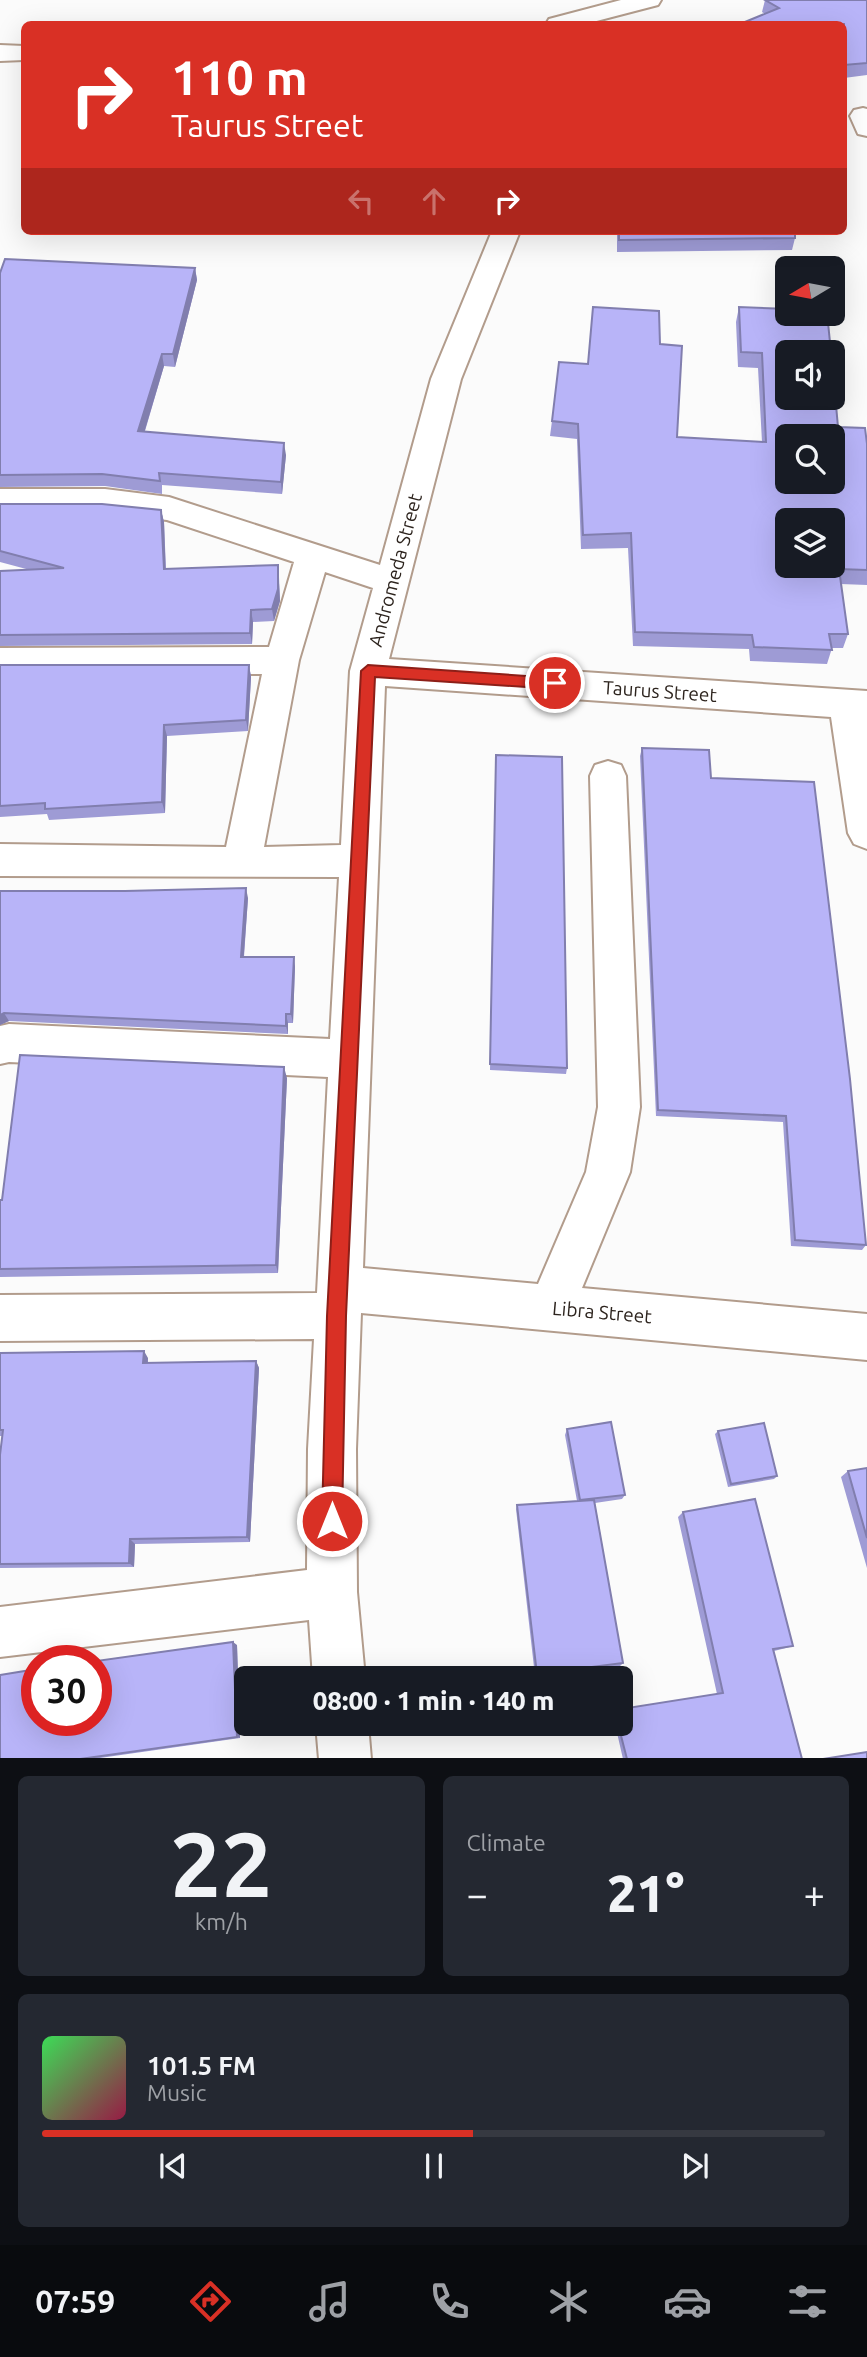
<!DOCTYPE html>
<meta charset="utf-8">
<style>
:root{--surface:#171b24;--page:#242831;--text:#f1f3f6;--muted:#9ea1a6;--line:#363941;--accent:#d93025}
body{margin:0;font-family:Ubuntu,sans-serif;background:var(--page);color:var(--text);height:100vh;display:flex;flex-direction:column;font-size:26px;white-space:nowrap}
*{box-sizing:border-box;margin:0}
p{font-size:23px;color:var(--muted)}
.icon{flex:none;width:38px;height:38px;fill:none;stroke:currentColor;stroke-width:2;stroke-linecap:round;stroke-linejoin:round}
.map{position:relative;height:1758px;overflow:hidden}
.panel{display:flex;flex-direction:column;gap:18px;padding:18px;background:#0d0f14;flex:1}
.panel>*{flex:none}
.guide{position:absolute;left:21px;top:21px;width:826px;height:214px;border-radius:10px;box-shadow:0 7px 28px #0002;background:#d93025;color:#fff;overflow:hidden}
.needle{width:46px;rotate:260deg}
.controls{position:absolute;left:775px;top:256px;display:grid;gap:14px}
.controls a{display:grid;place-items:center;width:70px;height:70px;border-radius:10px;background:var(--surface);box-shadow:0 7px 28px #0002;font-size:35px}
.speed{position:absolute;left:21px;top:1645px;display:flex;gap:14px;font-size:35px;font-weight:700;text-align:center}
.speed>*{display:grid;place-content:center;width:91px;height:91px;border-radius:50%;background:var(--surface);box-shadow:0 7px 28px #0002;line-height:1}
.speed .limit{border:10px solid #d22;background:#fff;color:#111}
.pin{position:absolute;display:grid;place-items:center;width:60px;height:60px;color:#fff;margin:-30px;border:4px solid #fff;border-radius:50%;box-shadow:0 2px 7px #0007}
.me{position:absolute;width:77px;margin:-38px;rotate:0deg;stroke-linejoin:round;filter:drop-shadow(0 0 5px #0008)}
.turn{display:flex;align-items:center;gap:24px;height:147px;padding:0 35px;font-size:32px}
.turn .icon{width:91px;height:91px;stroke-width:2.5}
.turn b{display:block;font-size:49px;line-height:60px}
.lanes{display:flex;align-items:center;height:66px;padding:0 35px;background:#0003;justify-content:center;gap:35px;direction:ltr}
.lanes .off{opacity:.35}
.big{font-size:52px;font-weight:800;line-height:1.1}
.panel .tile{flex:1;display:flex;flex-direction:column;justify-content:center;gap:10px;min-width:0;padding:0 24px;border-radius:10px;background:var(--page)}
.panel .dial{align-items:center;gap:0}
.dial b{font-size:91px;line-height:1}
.song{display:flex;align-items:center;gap:21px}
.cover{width:84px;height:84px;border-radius:10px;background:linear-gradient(135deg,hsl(130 70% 55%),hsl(340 70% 35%))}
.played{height:7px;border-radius:4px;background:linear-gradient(90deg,var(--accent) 55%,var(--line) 55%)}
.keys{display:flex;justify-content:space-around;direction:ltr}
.heat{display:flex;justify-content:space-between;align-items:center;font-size:38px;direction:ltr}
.panel .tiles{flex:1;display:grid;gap:18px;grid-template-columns:1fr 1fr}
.tile:last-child{grid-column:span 2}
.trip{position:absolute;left:234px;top:1666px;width:399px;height:70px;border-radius:10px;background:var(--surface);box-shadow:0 7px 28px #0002;font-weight:800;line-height:70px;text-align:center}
.tabs{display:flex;height:112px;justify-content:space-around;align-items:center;background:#090b0e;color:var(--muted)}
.tabs .icon{width:49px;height:49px}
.tabs .on{color:var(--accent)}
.tabs b{font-size:32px;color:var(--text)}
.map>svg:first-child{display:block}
</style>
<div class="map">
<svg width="867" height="1759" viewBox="0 0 867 1759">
<rect width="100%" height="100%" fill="#fbfbfb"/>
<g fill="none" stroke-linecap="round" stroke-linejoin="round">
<g stroke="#b29c8c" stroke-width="4">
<path id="minor" d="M621,0H661L658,5L585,24H546L549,19Z
M0,45L24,46V60L0,61Z
M863,108L867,109V136L858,134L850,116L854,110Z
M492,231H520L461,379L389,659L867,691V849L854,844L848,833L831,717L385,686L363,1268L538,1284L586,1172L598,1107L590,776L595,765L608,761L621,765L626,776L640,1107L630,1172L582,1288L867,1314V1360L361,1313L356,1449L357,1592L365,1678H313L309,1620L0,1657V1607L307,1570L308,1449L314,1339L0,1341V1295L317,1293L328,1077L9,1062L0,1064V1026L9,1024L330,1039L339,877L0,876V844L226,847L262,674H0V648L269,647L294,562L167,520L105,513H0V489H105L169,497L380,565L431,379ZM325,572L373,588L350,671L341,845L264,847L299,660Z
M316,1724H368L371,1759H319Z"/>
</g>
<use href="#minor" fill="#fff" fill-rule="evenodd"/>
</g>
<path fill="#9e9bd5" d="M765,0H867V75L844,78V24L765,14L762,12Z
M617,231H795V238L792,250L617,252Z
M195,268L197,280L175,367L164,366L145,431L286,455L282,494L162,485V494L105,486L0,487V273Z
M739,307L838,427L867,444V585L841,584L848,634L843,648H832L827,664L750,661L749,649L633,646L628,548L581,549L577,439L550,436L552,421L587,364L660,344L677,437L762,442L758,368L738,367L736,322Z
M0,504L161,510L164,522L166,569L279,577L280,601L274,621L253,622L252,644L0,646V571L30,570L0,562Z
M0,665H249L251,677L248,731L167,736L165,813L49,820L47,814L0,817Z
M642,748L711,778L866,1245L862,1250L791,1246L783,1122L656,1116L640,756Z
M496,755L567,1068L566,1074L490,1070Z
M0,891L248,898L244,957L295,966L293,1023H288V1034L9,1021L0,1025Z
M287,1078L278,1273L0,1277V1200Z
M0,1353L148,1358V1363L256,1361L259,1368L250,1542L135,1544L134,1567L0,1568V1455L2,1436H0Z
M567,1429L625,1495L622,1499L595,1503L623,1663L620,1666L535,1676L516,1509L517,1505L577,1501L565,1435Z
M718,1431L777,1476L774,1479L728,1487L715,1434Z
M867,1468V1568L841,1477L848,1471Z
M683,1512L793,1646L786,1648L774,1651L802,1759H623L615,1724H621L717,1694L678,1517Z
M237,1645L240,1738L93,1759H0Z"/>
<path fill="#817eae" d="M195,268L197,280L175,367L173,354Z
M162,354L164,366L141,443L138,431Z
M284,443L286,455L282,494L281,482Z
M161,510L164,522L166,581L164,569Z
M278,565L280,601L274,621L272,609Z
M251,610L253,622L252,644L250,633Z
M249,665L251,677L248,731L246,720Z
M164,725L167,736L165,813L162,802Z
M246,888L248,898L243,966L241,957Z
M294,957L295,966L293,1023L291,1014Z
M4,1013L9,1021L0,1025V1015Z
M286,1014L288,1023V1034L286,1026Z
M284,1067L287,1078L278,1273L276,1265Z
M144,1351L148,1358L147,1370L143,1363Z
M256,1361L259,1368L250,1542L247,1537Z
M130,1539L135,1544L134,1567L129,1563Z
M233,1642L237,1645L240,1738L237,1737Z"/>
<path fill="#b8b4f8" stroke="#817eae" stroke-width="2" fill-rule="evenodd" d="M765,0H867V63L844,65V24H740L779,8Z
M619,231H795V238L619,240Z
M5,259L195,268L173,354H162L138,431L284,443L281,482L159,473L160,481L102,474L0,475V273Z
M593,307L659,311L660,344L682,346L677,437L766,442L762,353L741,352L739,307L788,309V313H827L831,352H788V397H833V372L838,427L865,428L867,444V570L839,569L848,634H829L832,650L754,647L752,635L635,632L631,533L583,535L578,424L552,421L559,362L588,364ZM788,436H833V481H788ZM788,520H833V565H788Z
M0,504H102L161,510L164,569L278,565V589L272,609L251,610L250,633L0,635V571L64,568L0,551Z
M0,665H249L246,720L164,725L162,802L45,809V803L0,806Z
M642,748L709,750L711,778L814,782L850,1079L866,1245L795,1240L786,1116L658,1110Z
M496,755L562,757L567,1068L490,1064Z
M246,888L241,957H294L291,1014H286V1026L4,1013L0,1015V891H125Z
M20,1055L284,1067L276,1265L0,1269V1200H2Z
M144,1351L143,1363L256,1361L247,1537L130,1539L129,1563L0,1564V1455L3,1430H0V1353Z
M611,1422L625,1495L580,1500L567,1429Z
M764,1423L777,1476L731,1484L718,1431Z
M867,1468V1538L848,1471Z
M755,1499L793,1646L773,1649L802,1759H627L618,1724H621V1709L723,1693L683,1512Z
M594,1500L623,1663L537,1674L517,1505Z
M233,1642L237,1737L80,1759H0V1675L37,1669V1720H96V1661Z
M867,1752V1759H823Z"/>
<path fill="#d93025" stroke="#8d1f18" stroke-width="2" d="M368,665L555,678L562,683L555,689L375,677L346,1316L342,1521L339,1528L332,1531L325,1528L322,1521L327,1316L361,671Z"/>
<g text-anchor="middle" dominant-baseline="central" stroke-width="6" stroke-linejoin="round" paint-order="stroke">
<g font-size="19" fill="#2d241e" stroke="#fff">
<text transform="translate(395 570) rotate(-75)">Andromeda Street</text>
<text transform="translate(660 691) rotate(4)">Taurus Street</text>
<text transform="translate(602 1312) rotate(5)">Libra Street</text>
</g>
</g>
</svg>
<div class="controls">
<a><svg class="needle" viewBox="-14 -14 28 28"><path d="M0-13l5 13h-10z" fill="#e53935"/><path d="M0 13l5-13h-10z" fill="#9ea1a6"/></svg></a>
<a><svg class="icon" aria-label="sound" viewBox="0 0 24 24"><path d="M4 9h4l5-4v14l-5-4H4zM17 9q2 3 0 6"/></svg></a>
<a><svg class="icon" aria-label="search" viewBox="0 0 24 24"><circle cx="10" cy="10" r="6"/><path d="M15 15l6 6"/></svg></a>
<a><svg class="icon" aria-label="layers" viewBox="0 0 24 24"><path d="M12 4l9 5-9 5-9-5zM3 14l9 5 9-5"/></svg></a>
</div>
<div class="speed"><div class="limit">30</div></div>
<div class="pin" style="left:555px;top:683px;background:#d93025"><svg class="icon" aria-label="arrive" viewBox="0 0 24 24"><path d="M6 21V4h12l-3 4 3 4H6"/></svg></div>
<svg class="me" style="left:332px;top:1521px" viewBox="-20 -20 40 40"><circle r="17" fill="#d93025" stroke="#fff" stroke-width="3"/><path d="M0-11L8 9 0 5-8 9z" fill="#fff"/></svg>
<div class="trip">08:00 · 1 min · 140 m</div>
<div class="guide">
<div class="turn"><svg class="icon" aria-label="right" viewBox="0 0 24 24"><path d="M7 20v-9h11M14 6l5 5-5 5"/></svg><div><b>110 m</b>Taurus Street</div></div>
<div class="lanes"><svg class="icon off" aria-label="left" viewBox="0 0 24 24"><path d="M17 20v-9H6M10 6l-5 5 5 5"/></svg><svg class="icon off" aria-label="ahead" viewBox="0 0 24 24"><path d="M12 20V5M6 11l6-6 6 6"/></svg><svg class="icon" aria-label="right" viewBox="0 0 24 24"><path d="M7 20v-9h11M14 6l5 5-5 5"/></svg></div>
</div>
</div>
<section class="panel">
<div class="tiles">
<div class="tile dial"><b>22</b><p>km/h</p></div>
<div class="tile"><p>Climate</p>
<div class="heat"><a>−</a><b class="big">21°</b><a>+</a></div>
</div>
<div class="tile">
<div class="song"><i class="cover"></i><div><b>101.5 FM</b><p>Music</p></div></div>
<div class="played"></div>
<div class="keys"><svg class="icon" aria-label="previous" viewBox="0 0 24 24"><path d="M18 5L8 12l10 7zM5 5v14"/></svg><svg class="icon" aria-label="pause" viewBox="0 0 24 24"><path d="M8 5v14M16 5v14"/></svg><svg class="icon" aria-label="next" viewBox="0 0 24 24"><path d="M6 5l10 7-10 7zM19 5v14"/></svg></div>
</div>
</div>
</section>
<nav class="tabs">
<b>07:59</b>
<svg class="icon on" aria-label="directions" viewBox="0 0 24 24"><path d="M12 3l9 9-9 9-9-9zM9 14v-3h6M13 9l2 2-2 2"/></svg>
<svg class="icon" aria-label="music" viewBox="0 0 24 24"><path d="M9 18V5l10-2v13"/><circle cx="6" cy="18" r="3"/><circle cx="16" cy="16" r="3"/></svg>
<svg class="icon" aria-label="phone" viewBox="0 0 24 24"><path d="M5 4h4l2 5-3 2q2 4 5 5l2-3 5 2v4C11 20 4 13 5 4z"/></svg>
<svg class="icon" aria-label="climate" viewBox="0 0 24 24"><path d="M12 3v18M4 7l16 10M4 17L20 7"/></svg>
<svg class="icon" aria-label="car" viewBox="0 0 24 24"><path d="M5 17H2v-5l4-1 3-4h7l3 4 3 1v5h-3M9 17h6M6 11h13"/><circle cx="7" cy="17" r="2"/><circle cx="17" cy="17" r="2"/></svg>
<svg class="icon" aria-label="filters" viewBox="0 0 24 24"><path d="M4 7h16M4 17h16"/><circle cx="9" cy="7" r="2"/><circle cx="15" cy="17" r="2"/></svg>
</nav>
